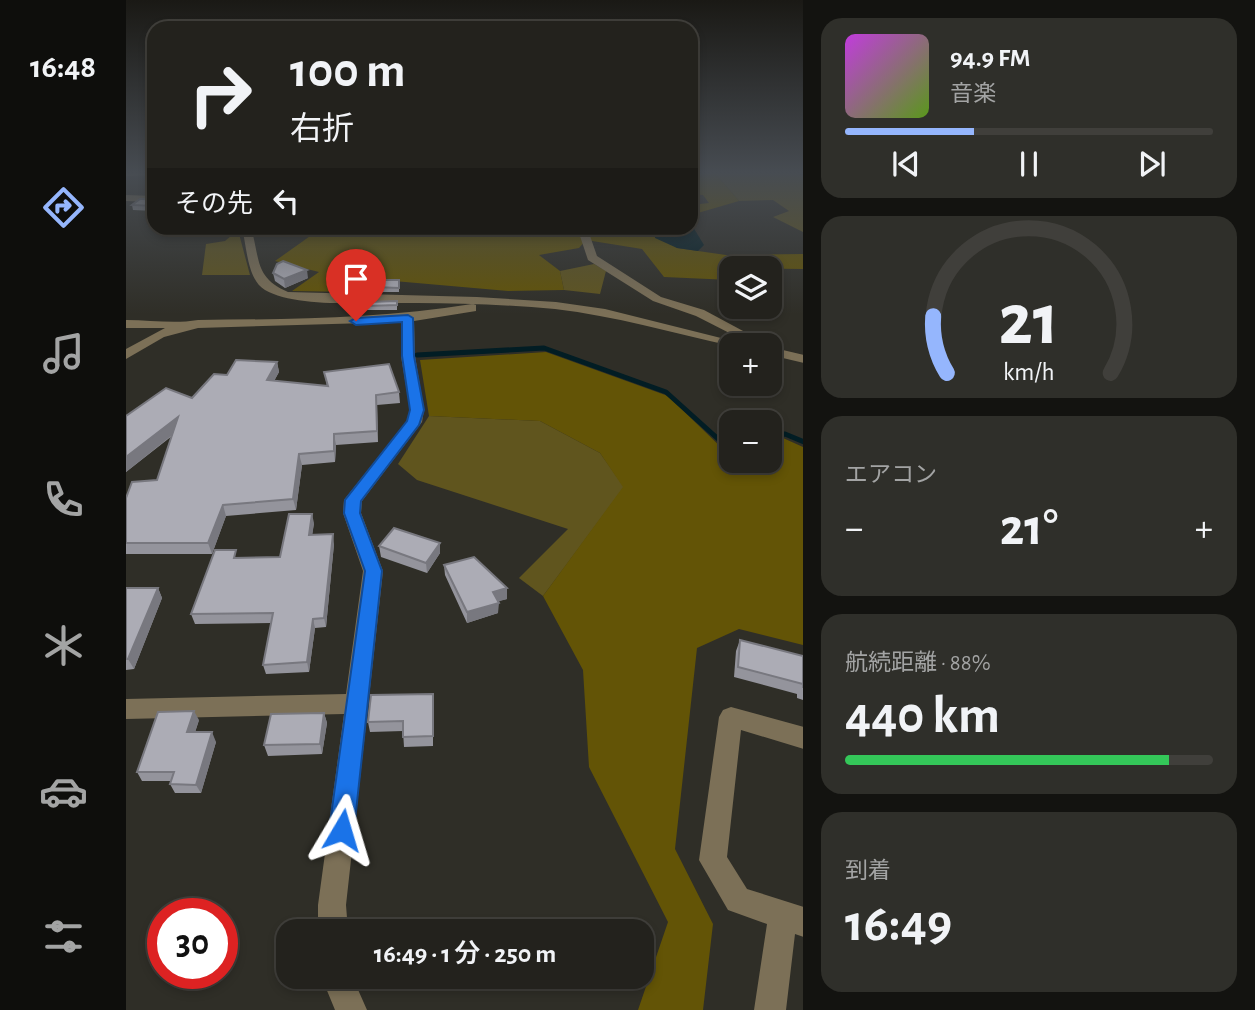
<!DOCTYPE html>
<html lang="ja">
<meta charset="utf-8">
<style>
:root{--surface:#23221d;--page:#2f2f2a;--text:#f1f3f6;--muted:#a3a4a4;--line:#403f3b;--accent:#95b6fd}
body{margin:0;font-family:"Alegreya Sans","Noto Sans JP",sans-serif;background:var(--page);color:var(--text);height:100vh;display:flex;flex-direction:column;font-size:26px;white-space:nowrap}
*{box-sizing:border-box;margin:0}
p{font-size:23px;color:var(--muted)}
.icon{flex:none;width:38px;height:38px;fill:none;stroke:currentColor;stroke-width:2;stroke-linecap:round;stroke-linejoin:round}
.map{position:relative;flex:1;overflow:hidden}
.drawer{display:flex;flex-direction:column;gap:18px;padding:18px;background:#131310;width:452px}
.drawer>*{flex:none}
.hud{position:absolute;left:21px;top:21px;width:551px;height:214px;border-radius:21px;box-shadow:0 4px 10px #0003,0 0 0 2px var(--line);background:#23221d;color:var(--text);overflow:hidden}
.fabs{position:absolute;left:593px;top:256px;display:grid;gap:14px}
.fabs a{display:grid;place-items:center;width:63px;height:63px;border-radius:14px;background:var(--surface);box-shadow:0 4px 10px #0003,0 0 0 2px var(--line);font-size:35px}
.speed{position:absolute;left:21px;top:898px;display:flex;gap:14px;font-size:35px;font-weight:700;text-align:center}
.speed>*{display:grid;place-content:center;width:91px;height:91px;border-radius:50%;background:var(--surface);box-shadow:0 4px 10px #0003,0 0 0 2px var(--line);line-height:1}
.speed .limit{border:10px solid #d22;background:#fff;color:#111}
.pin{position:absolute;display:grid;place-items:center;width:60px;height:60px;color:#fff;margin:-72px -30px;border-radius:50% 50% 50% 0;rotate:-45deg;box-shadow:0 0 7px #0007}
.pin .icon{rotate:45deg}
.me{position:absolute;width:77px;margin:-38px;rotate:7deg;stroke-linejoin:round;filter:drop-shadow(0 0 5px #0008)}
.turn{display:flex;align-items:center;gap:24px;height:147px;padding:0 28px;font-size:32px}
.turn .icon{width:91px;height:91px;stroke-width:2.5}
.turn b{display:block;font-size:49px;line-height:60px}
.then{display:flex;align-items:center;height:66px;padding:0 28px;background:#0003;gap:14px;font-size:26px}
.big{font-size:52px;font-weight:600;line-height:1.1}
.drawer .tile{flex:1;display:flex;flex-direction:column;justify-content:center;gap:10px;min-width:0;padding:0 24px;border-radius:21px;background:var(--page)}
.drawer .dial{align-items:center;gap:0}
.dial svg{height:182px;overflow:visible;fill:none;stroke:var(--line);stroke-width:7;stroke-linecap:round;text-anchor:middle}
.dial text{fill:var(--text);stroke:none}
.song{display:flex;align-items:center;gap:21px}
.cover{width:84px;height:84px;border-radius:10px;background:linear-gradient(135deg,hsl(290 70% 55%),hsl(90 70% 35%))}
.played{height:7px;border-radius:4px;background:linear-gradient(90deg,var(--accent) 35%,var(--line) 35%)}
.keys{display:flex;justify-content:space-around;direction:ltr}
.heat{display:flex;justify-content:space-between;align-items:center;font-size:38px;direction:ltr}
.charge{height:10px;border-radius:5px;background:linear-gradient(90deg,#34c759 88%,var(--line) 0)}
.trip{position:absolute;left:150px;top:919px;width:378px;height:70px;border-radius:21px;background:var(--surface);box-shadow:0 4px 10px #0003,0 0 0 2px var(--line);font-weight:600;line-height:70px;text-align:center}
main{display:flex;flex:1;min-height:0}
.menu{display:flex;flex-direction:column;width:126px;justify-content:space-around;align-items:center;background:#0e0e0c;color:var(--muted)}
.menu .icon{width:49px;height:49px}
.menu .active{color:var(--accent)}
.menu b{font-size:32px;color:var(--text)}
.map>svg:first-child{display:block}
</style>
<main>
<nav class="menu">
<b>16:48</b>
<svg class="icon active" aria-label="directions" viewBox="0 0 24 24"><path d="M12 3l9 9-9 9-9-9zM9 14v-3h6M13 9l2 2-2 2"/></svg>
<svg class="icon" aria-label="music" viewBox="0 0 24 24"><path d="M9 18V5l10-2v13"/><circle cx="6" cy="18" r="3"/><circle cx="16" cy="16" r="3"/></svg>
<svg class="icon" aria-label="phone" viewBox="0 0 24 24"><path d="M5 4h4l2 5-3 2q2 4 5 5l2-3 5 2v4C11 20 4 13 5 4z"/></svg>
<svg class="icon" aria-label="climate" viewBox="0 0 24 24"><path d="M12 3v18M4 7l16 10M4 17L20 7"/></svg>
<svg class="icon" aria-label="car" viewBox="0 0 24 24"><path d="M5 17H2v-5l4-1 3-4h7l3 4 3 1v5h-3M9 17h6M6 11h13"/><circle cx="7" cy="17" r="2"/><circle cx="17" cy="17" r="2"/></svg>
<svg class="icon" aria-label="filters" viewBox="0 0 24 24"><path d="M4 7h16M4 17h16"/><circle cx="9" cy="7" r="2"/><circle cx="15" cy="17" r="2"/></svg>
</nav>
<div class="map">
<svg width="678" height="1010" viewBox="0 0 678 1010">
<rect width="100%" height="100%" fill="#2f2e27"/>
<path fill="#60551e" d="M589,173H670L677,176V232L647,217L663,211L647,200L613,201Z
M112,230L124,275H76L80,244L99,241Z
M468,264L480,271L474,294L438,290L434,271Z
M303,416L414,421L474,453L498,487L417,596L393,578L442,529L291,480L272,464Z"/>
<path fill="#635406" d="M565,173H589L613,201L565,215V205L583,203L577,195L565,194Z
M191,228H531L528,229L551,248L600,255L678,254L677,269L606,268L605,280L538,277L516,249L460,240L453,248L413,255L434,271L438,290L382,291L245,279L231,292L166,291L193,272L149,261L187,234Z
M420,352L542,396L599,451L605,450L606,460H644V441L657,438L677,447V645L613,629L571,648L549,849L587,924L577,1010H512L542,922L463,767L457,670L417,596L497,487L474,453L414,421L303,416L294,360Z"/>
<path fill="#021d24" d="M567,227L578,245L572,251L551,248L529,238L528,229L531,228Z"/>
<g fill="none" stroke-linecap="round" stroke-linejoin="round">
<path stroke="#021d24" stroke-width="5" d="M291,355L418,348L540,392L600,446L606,445
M644,437L659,434L678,442"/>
<path fill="#7c7057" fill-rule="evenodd" d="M0,173H28V175L0,176Z
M0,195L28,196V202L0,201Z
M111,228H121L126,231C134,262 130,278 162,292L351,297L430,302L479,309L623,345L606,346C547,333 489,316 429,309C383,305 337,303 291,303C252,302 171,309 139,290C122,280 121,250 117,233Z
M457,228H466L463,233L471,256L535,297L578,310L643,345H627L570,316L527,301L462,260L453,233Z
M346,304L350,305V311L288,321L289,356L298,410L296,422L236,501L235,513L257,571L220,905L222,931H192V905L218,714L0,719V699L220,694L237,571L217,513L218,500L281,421L284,410L275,356L276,322L72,328L38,337L0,359V349L39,328H0V320C25,320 48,324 72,320C165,319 254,319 346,304Z
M644,347L678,355V363L644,355Z
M605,707L678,727V749L615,730L601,857L621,889L678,907V937L669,934L660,1010H628L641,924L602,910L573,860L593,717L597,710Z
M195,976H226L241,1010H209Z"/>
</g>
<path fill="#94949c" d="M28,199V211L7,210L6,205Z
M147,273L182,278L159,288L149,281Z
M273,280V292H248V287Z
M271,301V310H241V306Z
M151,362L153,372L148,381L201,386L198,372L273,392L274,403L251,405L252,442L210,445L209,462L176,465L170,510L100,516L86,554H0V498L31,480L46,436L0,472V416L66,398L101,375Z
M188,523L186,535L208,544L200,627L189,628L183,672L140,674L137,665L145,623L69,624L65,614L113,558L154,557Z
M253,546L314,553L301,573L255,557Z
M318,565L381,588V599L372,601V613L341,623L319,575Z
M0,588H32L36,598L8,669L0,670Z
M614,640L677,656V700L671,698V694L608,677L610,651Z
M307,694V746L278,747L277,731L244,732L242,722Z
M198,713L201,723L196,754L142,756L138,745Z
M73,720L69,732L90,742L75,793H49L44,784L45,781H16L11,772Z"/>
<path fill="#78787f" d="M181,270L182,278L159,288L158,279Z
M151,362L153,372L143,390L141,380Z
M52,417L55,428L0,472V457Z
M208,434L210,445L209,462L208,451Z
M173,454L176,465L170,510L167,499Z
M97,505L100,516L86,554L82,543Z
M186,514L188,523L185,544L183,535Z
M207,534L208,544L200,627L198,618Z
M314,543V553L301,573L300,563Z
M32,588L36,598L8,669L2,659Z
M381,588V599L367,603V592Z
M373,603L372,613L341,623V612Z
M187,619L189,628L183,672L181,662Z
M68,711L73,720L66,742L61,732Z
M198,713L201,723L196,754L194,744Z
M86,732L90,742L75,793L70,785Z"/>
<path fill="#acacb5" stroke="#78787f" stroke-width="2" d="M14,199H28V206L6,205Z
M157,261L181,270L158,279L147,273L151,264Z
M251,280H273V288L248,287Z
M271,301V305L241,306L242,302Z
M110,360L151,362L141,380L202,386L198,372L263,364L273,392L250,395L251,431L208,434V451L173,454L167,499L97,505L82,543H0V498L6,482L31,480L52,417L0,457V416L40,388L66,398L88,374L101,375Z
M163,514H186L183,535L207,534L198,618L187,619L181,662L137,665L147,613L65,614L89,550H110L108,558L154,557Z
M268,528L314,543L300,563L253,546Z
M348,557L381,588L367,592L373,603L341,612L318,565Z
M0,588H32L2,659H0Z
M614,640L677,656V688V684L612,667Z
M307,694V736L277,737V721L242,722L245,695Z
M68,711L61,732H86L70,785L44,784L48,772H11L32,712Z
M198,713L194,744L138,745L145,714Z"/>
<linearGradient id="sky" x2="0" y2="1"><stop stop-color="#1a1915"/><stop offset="0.55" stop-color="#474c52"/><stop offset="1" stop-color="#474c52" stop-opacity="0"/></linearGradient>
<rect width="678" height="314" fill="url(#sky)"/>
<path fill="#1a73e8" stroke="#114b97" stroke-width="2" d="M282,315L287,318L288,356L298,410L293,425L235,501L234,513L256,571L228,830L224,838L216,842L207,838L203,830L239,571L218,513L219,500L281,421L284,410L276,356V322L230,325L224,321L230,318Z"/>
</svg>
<div class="fabs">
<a><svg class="icon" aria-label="layers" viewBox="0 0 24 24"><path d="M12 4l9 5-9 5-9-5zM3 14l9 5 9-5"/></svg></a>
<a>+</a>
<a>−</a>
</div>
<div class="speed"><div class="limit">30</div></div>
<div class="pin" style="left:230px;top:321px;background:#d93025"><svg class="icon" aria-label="arrive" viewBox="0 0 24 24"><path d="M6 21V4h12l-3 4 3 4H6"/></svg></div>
<svg class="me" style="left:216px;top:830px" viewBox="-20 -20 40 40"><path d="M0-17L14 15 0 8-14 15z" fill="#1a73e8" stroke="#fff" stroke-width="4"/></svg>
<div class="trip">16:49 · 1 分 · 250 m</div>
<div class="hud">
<div class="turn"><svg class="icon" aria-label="right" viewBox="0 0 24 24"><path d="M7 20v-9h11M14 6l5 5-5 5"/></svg><div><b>100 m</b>右折</div></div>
<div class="then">その先<svg class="icon" aria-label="left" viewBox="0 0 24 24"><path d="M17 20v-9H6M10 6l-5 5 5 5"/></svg></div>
</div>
</div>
<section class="drawer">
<div class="tile">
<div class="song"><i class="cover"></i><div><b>94.9 FM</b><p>音楽</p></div></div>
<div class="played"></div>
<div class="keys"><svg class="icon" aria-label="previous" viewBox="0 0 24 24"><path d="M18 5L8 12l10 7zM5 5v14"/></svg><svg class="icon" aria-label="pause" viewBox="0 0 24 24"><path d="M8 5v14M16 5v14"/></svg><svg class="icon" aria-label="next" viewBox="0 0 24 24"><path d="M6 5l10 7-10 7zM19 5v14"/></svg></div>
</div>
<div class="tile dial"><svg viewBox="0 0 100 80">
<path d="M14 69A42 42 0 1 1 86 69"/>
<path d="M14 69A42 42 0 0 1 8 44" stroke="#95b6fd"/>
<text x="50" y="56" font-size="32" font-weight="700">21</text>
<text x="50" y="72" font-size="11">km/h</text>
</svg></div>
<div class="tile"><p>エアコン</p>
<div class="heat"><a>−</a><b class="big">21°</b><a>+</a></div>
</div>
<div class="tile"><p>航続距離 · 88%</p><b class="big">440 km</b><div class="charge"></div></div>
<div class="tile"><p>到着</p><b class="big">16:49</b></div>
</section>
</main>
